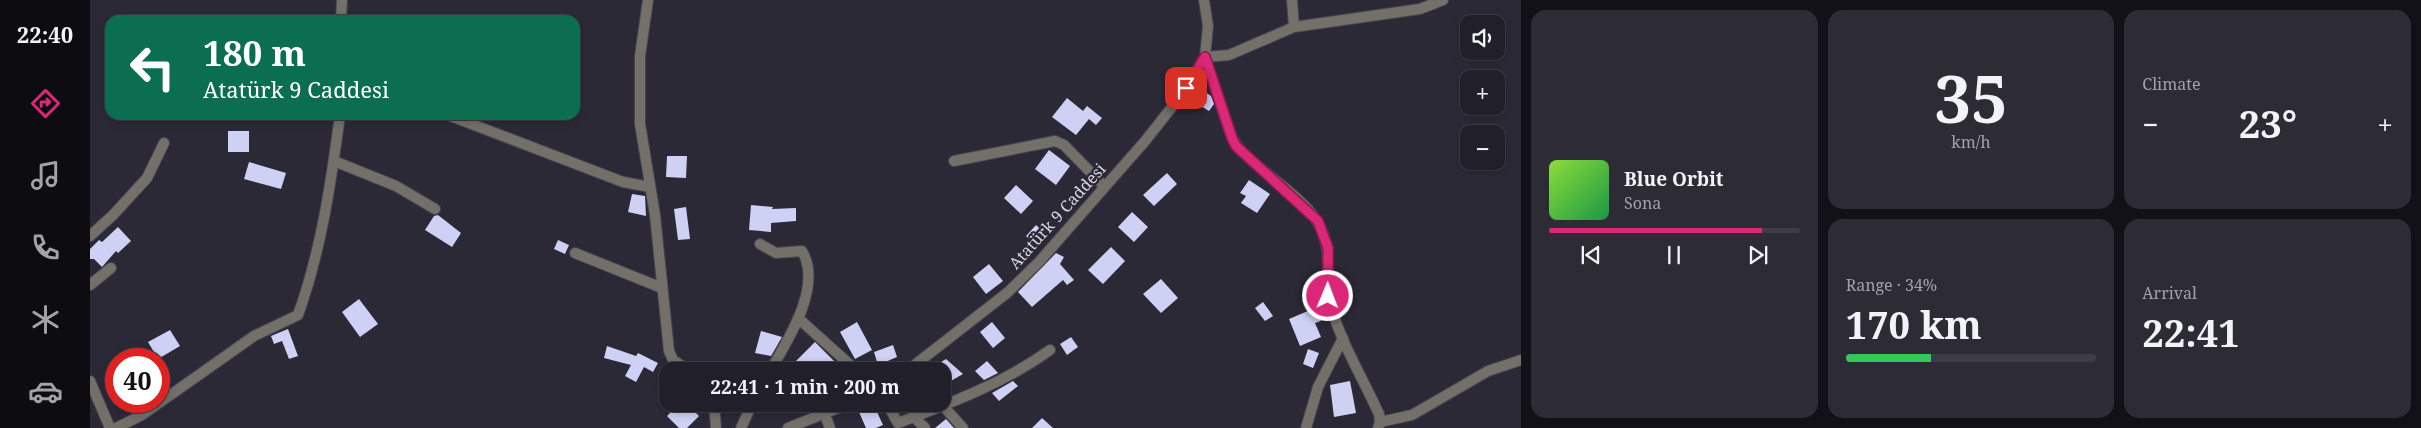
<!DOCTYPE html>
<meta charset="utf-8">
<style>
:root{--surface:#211f29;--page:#2d2c35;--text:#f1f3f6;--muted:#a2a2a8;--line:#3e3d46;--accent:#db2777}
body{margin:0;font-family:"Noto Serif",serif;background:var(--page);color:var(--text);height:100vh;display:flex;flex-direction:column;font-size:19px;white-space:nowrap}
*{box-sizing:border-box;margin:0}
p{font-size:16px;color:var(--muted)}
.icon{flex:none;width:28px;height:28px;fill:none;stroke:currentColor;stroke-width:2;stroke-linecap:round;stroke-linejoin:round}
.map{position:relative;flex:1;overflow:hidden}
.details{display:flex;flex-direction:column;gap:10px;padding:10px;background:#121117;width:900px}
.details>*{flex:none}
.banner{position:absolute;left:15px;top:15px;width:475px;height:105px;border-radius:15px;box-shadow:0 2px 8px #0003,0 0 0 1px var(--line);background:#0b6e4f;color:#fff;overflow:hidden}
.tools{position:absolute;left:1370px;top:15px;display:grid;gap:10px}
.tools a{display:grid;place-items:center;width:45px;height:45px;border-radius:10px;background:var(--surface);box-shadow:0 2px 8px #0003,0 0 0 1px var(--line);font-size:25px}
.speed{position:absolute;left:15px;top:348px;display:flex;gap:10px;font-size:25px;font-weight:700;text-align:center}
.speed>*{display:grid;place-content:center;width:65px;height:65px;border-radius:50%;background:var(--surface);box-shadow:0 2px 8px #0003,0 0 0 1px var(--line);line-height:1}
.speed .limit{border:8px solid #d22;background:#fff;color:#111}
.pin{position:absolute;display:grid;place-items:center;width:42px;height:42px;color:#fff;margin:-21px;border-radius:10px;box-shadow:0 2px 8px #0006}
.me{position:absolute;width:55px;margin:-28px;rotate:1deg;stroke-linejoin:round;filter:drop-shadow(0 0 4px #0008)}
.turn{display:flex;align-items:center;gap:18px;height:105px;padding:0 15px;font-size:22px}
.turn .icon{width:65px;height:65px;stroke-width:2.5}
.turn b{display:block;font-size:35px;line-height:42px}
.big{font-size:38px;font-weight:700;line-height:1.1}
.details .tile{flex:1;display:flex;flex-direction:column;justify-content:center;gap:8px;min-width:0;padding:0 18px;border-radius:15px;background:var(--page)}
.details .dial{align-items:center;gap:0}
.dial b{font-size:65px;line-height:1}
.song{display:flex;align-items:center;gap:15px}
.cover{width:60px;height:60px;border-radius:8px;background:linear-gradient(135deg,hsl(90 70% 55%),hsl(140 70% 35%))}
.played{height:5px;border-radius:2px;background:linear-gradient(90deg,var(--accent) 85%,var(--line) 85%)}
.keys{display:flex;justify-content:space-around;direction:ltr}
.heat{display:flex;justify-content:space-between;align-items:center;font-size:28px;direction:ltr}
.charge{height:8px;border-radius:4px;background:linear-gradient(90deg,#34c759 34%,var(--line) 0)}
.details .tiles{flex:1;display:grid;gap:10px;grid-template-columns:repeat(3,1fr)}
.tile:first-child{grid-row:span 2}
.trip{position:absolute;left:569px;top:362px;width:292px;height:50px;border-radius:15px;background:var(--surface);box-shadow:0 2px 8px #0003,0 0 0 1px var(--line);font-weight:700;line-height:50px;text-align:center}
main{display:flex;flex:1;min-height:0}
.dock{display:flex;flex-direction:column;width:90px;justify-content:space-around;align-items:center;background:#0d0c10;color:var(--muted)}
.dock .icon{width:35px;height:35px}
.dock .active{color:var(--accent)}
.dock b{font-size:22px;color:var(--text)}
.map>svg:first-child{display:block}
</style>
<main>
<nav class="dock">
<b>22:40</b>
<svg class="icon active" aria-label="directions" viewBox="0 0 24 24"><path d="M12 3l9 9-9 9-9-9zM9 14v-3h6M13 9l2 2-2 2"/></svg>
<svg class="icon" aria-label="music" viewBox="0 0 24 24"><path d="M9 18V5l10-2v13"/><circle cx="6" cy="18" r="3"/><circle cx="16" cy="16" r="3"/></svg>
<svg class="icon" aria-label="phone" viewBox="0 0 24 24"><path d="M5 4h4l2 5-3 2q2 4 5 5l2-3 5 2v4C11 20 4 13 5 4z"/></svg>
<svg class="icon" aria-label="climate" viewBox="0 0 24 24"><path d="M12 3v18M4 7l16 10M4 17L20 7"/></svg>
<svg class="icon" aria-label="car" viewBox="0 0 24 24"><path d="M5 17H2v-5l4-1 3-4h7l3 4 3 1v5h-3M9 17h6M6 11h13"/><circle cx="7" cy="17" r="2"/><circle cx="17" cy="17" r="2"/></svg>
</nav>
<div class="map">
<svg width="1431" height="428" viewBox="0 0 1431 428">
<rect width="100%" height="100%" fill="#2c2937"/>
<path fill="#ced0f4" d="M1106,86L1121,96L1124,104L1119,111L1098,98Z
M977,98L993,111L997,106L1012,118L1006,125L999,119L986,135L962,117Z
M138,131H159V152H138Z
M959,150L980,166L966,185L945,169Z
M577,156H597L596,178L576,177Z
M159,162L196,173L191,189L154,179Z
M1077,173L1087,184L1064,206L1053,195Z
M1159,180L1180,194L1167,213L1151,203L1156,196L1150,193Z
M926,185L943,201L931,214L914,198Z
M542,194L555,196L556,216L538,212Z
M661,205L683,207L682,209L706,208V221L681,223V232L659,230Z
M596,207L600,239L588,240L584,209Z
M1042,212L1058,227L1044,242L1028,227Z
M348,215L371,233L362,247L335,230L344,216Z
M946,225L954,232L944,243L936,236Z
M28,227L41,241L28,253L26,251L12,267L4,259H0V249L9,240L12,242Z
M468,240L479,245L475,254L464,249Z
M1021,247L1035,261L1013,284L998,270Z
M966,253L974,257L970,264L984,280L977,285L973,280L942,307L928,292Z
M899,264L913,281L896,294L883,277Z
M1071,279L1088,298L1071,313L1053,294Z
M269,299L288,324L270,337L252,312Z
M1173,302L1183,316L1175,321L1165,308Z
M1225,308L1231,321L1225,323L1231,337L1210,346L1199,319Z
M767,322L782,350L765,359L750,332Z
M902,322L915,338L903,348L890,332Z
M198,329L208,356L199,359L192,341L184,344L181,336Z
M80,330L90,346L68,359L58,342Z
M671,331L692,337L681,356L665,353Z
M981,337L988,347L977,355L970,344Z
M725,342L754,371H714L705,362Z
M803,345L807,357L788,365L784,352Z
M517,346L546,356L548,353L568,363L563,372L554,367L546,382L535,376L541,365L514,358Z
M1218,349L1229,353L1223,368L1213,364Z
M856,359L873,374L852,386V371H836Z
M897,361L908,373L894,380L885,371Z
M923,381L928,386L909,401L902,393Z
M1260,381L1266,413L1244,417L1240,385Z
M589,404H597L609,416L597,428H589L577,416Z
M784,405L793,425L786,428H776L769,412Z
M952,418L963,428H942Z
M856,419L864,428H845Z"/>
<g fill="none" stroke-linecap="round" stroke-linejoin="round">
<g stroke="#484552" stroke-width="12">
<path id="minor" d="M558,0L550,56V124L565,215L579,351L583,360L600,371
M1202,0L1204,27
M251,20L252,0
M1115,57L1139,55L1204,27L1330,9L1353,0
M358,115L533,182L560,187
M244,161L306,186L345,209
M864,161L965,141L974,145L1014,186
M0,236L23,215L57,178L74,143
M670,244L686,253L712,251C733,286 698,340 680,371
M485,253L572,288
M0,285L21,268
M708,318L767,371
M0,381L20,428
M624,404L626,428
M797,404L808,423C861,403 914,383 960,350
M854,407L873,428
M734,412L740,428
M824,417L835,428
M26,428L52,415L164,336L208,315C231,251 241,183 250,115
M651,428L662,404
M1216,428L1228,387L1253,338"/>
</g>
<g stroke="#484552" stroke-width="12">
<path id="tertiary" d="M1115,57L1142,138L1147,146C1168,171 1210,194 1227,221C1246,251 1232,279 1242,310C1253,346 1273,379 1289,414L1290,422L1288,428
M817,371L917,293L949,262L1056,140L1089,98L1115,57L1118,26L1114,0
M1290,422L1322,415L1398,371L1431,360
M698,428L758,404"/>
</g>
<use href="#minor" stroke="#727068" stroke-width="10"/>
<use href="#tertiary" stroke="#727068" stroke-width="10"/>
</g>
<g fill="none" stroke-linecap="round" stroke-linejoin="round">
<g stroke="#8e194d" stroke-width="12">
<path id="route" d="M1096,88L1115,57L1142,138L1146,146L1228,221L1238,248V296"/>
</g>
<use href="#route" stroke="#db2777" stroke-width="9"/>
</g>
<g text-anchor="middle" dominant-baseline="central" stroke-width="5" stroke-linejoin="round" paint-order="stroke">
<g font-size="16" fill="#d8d6e0" stroke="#2c2937">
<text transform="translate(967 216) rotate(-48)">Atatürk 9 Caddesi</text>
</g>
</g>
</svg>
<div class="tools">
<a><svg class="icon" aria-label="sound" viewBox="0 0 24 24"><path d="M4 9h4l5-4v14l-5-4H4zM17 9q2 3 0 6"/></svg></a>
<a>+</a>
<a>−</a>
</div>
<div class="speed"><div class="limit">40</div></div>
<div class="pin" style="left:1096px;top:88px;background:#d93025"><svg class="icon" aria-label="arrive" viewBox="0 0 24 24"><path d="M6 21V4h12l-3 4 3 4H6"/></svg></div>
<svg class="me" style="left:1238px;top:296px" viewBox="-20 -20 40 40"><circle r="17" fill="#db2777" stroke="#fff" stroke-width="3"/><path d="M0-11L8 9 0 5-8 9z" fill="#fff"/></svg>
<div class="trip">22:41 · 1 min · 200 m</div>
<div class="banner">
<div class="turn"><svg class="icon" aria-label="left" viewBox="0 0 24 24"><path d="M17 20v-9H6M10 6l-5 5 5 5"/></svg><div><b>180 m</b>Atatürk 9 Caddesi</div></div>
</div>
</div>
<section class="details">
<div class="tiles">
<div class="tile">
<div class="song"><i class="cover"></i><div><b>Blue Orbit</b><p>Sona</p></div></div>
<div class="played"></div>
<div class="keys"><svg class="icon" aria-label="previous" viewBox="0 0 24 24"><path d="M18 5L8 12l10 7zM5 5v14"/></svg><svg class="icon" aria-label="pause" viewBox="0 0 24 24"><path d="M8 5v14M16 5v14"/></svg><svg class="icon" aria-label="next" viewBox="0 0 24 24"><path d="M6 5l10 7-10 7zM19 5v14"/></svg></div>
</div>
<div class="tile dial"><b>35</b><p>km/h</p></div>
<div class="tile"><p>Climate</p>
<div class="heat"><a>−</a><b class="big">23°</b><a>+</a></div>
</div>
<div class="tile"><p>Range · 34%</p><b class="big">170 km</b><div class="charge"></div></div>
<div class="tile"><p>Arrival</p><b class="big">22:41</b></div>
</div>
</section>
</main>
